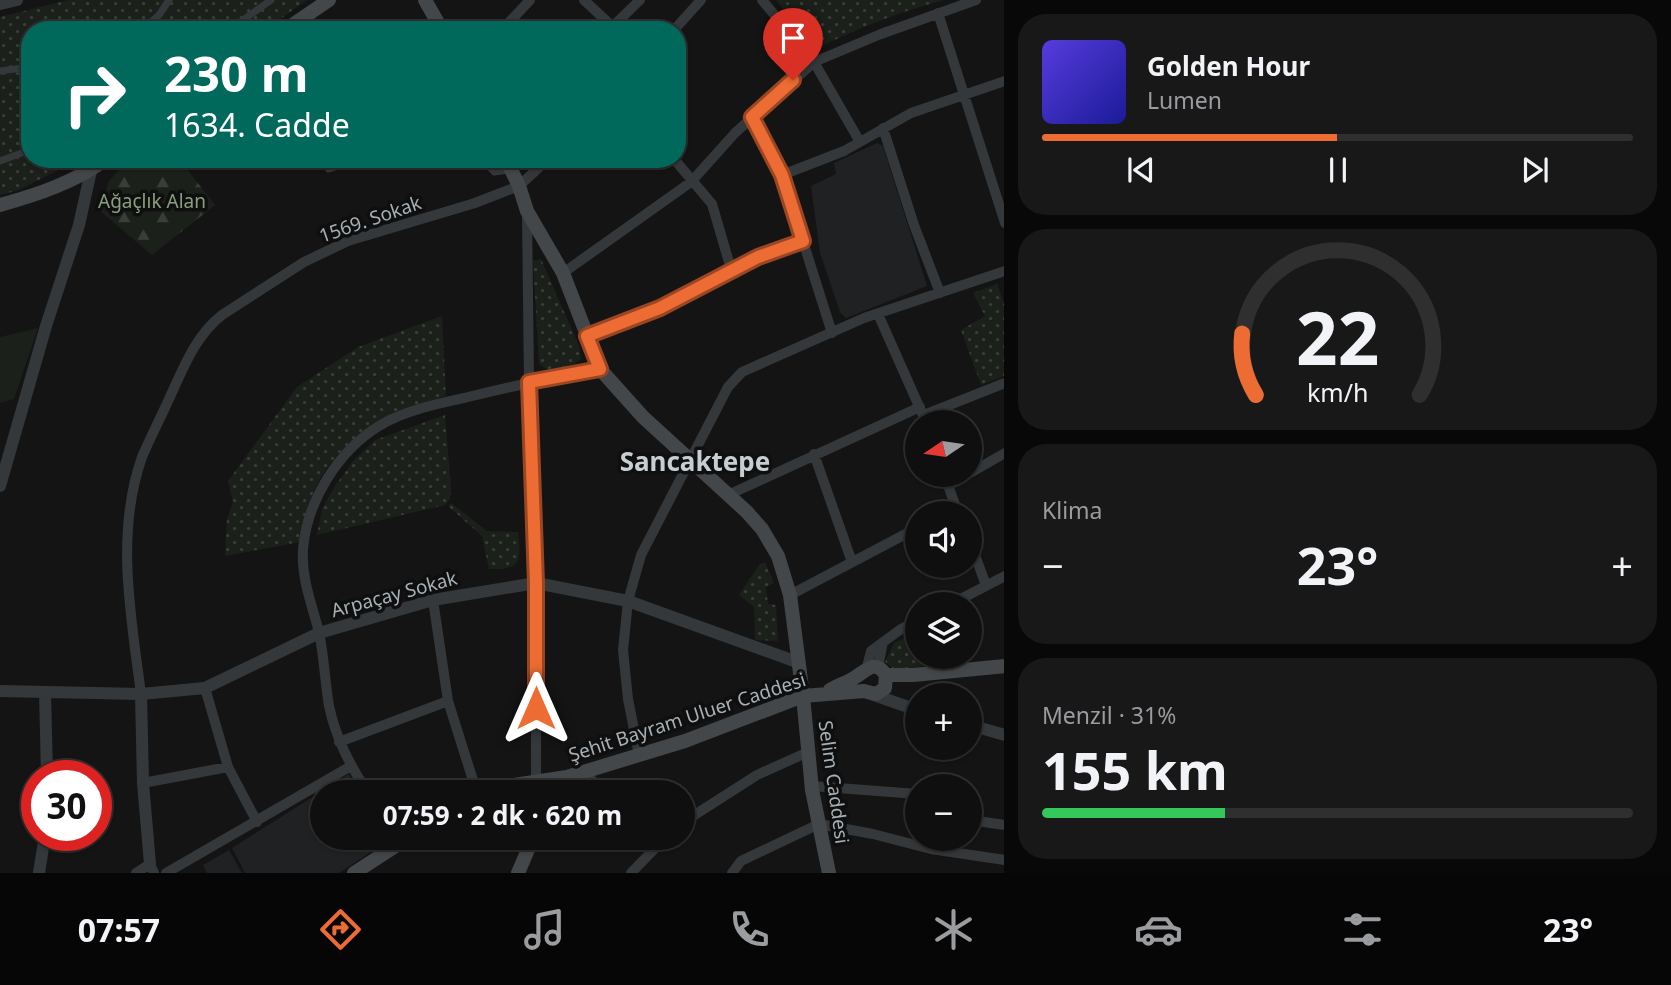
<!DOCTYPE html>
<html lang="tr">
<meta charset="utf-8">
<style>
:root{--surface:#0f0f10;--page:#181819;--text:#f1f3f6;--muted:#9b9c9f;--line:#2f2f30;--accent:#ed6c34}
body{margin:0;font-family:"Noto Sans",sans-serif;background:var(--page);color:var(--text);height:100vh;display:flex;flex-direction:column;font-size:26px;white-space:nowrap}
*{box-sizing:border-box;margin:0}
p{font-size:23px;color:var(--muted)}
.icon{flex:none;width:38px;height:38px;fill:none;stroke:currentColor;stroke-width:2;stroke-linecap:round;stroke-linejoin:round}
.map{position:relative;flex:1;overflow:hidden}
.details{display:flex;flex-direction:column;gap:14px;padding:14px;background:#080809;width:667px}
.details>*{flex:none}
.hud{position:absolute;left:21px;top:21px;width:665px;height:147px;border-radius:28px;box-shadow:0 2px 5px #0004,0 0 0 2px var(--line);background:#00695c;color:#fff;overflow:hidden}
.needle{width:46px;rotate:257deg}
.controls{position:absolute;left:905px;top:410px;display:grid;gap:14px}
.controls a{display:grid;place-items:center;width:77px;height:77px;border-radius:50%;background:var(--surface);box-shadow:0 2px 5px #0004,0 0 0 2px var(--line);font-size:35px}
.speed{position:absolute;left:21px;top:760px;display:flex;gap:14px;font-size:35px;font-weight:700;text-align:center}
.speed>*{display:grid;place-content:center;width:91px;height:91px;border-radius:50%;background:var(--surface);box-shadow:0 2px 5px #0004,0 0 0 2px var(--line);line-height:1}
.speed .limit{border:10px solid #d22;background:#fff;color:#111}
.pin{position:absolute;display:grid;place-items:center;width:60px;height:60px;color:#fff;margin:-72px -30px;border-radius:50% 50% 50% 0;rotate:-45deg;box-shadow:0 0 7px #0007}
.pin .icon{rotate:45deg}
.me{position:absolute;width:77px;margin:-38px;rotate:0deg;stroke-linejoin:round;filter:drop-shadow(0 0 5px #0008)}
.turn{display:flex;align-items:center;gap:24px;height:147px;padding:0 28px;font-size:32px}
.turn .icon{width:91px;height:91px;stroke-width:2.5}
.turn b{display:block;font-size:49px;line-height:60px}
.big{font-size:52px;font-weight:700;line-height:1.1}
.details .card{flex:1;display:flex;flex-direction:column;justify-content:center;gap:10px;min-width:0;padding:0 24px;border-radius:28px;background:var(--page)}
.details .dial{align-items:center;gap:0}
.dial svg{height:182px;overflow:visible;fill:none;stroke:var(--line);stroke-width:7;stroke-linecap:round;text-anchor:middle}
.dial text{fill:var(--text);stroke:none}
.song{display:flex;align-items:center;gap:21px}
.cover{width:84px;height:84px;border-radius:10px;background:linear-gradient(135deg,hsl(250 70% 55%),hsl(240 70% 35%))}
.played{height:7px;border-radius:4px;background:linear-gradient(90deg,var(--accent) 50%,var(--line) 50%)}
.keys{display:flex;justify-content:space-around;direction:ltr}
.heat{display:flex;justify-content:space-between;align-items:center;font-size:38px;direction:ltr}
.charge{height:10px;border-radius:5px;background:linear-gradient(90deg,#34c759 31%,var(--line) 0)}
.trip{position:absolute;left:310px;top:780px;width:385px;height:70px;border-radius:35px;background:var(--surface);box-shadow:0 2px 5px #0004,0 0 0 2px var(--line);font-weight:700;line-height:70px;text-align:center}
.tab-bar{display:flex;height:112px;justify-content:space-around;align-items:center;background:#060606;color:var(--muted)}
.tab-bar .icon{width:49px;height:49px}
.tab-bar .on{color:var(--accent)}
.tab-bar b{font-size:32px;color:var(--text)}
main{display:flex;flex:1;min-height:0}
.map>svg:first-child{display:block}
</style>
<main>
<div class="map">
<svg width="1005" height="873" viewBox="0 0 1005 873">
<defs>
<pattern id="grass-dots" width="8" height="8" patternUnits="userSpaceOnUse" patternTransform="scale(1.75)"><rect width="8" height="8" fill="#1b201a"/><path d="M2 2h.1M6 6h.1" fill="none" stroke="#393e39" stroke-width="1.8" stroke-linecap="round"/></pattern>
<pattern id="forest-firs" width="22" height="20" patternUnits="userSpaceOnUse" patternTransform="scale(1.75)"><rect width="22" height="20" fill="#1b201a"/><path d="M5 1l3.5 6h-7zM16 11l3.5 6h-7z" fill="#393e39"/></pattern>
</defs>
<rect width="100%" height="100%" fill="#141415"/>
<path fill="#202122" d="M877,143L883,146L927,286L846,318L840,312L820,253L811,186L836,174L834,163Z
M349,774L360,793H322V838L389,840L339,873H245L232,848Z
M229,850L242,873H207L203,865Z"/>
<path fill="url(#grass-dots)" d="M68,0H307L265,30H30V159H80L19,190L0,195V17Z
M776,0H944C899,12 858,28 816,49Z
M541,259L579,346L581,359L573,365L548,370L539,364L533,261Z
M997,284L1004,303V376L981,385L961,330L985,316L973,293Z
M442,316L446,396C367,419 312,454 300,542L225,556L227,519L233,502L228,481L297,387L358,347Z
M445,415L451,488L450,499L445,505L317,535L322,509L335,486L353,461L375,440Z
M451,503L487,531L518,532C521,562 522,570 489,569L482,536L448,506Z
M765,562L774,583L766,587L768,604L776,605L778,641L755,640L754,607L739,595L759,565Z
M917,632V656H932L934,664L895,670L885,662L894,643Z"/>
<path fill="url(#forest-firs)" d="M129,159H179L215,205L152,255L99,210L109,181Z"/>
<path fill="#1b201a" d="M38,328L14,399L0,403V337Z"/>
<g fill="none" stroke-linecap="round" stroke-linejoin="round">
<path stroke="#35383a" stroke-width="5" d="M481,159L494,173L509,171
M328,170L364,159"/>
<path stroke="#35383a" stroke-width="7" d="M142,30L159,15L169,0
M229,30L271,0
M0,71L30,67
M0,161L30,150"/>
<path stroke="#35383a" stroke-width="10" d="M584,0L615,29
M762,0L814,62L860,142
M938,13L1005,223
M502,30L530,0
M609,30L640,0
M674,30L701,0
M752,117L782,175L832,333
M883,128L914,225L940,293
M674,159L712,204L731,269
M782,175L844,151L911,113L1005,81
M527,212L529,382L536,583V782
M563,273L691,182L735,133L814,62L881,34L976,0
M878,314L926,422
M587,336L660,308L758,257L803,241
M924,415L1005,383
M814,454L852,562
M970,473L1005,453
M944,474L958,513
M948,486L968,474
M728,495L920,407
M970,542L986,585
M790,595L917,528
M433,600L448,701L477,793
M951,604L1005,576
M867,667L871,651L901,629L917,621
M878,667L883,642
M205,688L228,767L257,822
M141,694C131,616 115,534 142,457C150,438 160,419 169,399C183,369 195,336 222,315L304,262L348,241L475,203L519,186L548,159
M339,742L448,701
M639,755L628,699L623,650L628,601L641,555L728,387L742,372L864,318L1005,271
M583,772L606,793
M143,783L228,767
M812,786L917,794
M368,793C350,765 336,739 329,706C325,682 324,656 319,632C312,605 301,578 303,549C307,501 338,451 379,426C403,411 436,404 464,398C509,387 554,377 600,369
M970,820L1005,825
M682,823L757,775L808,752
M136,873L150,864L154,873
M166,873L351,766
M631,873L665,838
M732,873L741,861L819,824L873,834L931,849L1005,860"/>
<path stroke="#35383a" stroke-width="12" d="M0,4L17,0
M0,486L46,326L79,225L91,171
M0,691L141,694L205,688L319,633L433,600L536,583L628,601L797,662
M45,692L47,775
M868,693L917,710
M141,694L143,783L150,864
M970,725L1005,735
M39,873L45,835"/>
<path stroke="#43474a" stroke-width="14" d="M425,0L442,30
M285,30L329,0
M506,159L519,186L527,211L563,273L600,369L643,417L747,512L762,529L778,556L790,595L803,696L812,790L829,873
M0,205C36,195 76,182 106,159
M830,690C838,685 849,682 857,676C868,669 875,660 886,675H913L1005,666
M481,793L506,786L567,777L685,741L803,696L864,691L876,694L885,688L886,675
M354,873L408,838
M518,873L533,838"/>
</g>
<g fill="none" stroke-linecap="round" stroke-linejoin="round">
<g stroke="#9a4622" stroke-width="18">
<path id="route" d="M536,708V583L529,382L600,369L587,336L660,308L758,257L803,241L782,175L752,117L793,80"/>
</g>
<use href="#route" stroke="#ed6c34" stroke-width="12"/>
</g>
<g text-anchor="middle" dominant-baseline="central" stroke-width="7" stroke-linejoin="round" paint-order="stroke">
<g font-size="19" fill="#88a07d" stroke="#0f0f10">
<text x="152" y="201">Ağaçlık Alan</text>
</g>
<g font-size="19" fill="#a6b0b5" stroke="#0f0f10">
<text transform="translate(370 219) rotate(-19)">1569. Sokak</text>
<text transform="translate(394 594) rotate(-15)">Arpaçay Sokak</text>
<text transform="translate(687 717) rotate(-18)">Şehit Bayram Uluer Caddesi</text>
<text transform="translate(834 782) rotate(82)">Selim Caddesi</text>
</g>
<g font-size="26" font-weight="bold" fill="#c7ced2" stroke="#0f0f10">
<text x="695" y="461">Sancaktepe</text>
</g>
</g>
</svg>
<div class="controls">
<a><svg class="needle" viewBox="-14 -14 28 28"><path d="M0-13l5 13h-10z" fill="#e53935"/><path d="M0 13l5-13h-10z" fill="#9b9c9f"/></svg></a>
<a><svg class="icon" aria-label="sound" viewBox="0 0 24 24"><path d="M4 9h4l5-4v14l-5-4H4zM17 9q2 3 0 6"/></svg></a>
<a><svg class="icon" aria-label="layers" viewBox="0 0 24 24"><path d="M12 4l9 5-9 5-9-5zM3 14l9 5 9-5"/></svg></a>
<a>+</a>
<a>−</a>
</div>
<div class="speed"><div class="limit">30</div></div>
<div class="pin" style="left:793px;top:80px;background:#d93025"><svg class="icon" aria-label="arrive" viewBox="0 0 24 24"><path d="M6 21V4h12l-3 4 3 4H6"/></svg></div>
<svg class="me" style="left:536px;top:708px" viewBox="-20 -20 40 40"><path d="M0-17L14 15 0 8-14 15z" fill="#ed6c34" stroke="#fff" stroke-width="4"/></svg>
<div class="trip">07:59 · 2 dk · 620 m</div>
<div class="hud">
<div class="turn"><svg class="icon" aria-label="right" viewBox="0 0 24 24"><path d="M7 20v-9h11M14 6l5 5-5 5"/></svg><div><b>230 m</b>1634. Cadde</div></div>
</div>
</div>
<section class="details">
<div class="card">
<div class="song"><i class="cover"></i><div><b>Golden Hour</b><p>Lumen</p></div></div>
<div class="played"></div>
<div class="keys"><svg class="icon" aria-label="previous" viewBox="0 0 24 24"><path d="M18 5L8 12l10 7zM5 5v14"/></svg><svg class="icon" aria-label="pause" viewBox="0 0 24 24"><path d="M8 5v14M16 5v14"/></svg><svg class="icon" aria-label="next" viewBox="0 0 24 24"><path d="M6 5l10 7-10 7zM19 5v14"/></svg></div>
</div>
<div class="card dial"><svg viewBox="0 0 100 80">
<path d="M14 69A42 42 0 1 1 86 69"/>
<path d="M14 69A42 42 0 0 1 8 42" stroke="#ed6c34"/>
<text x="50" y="56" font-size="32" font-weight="700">22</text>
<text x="50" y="72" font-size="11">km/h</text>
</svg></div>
<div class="card"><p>Klima</p>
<div class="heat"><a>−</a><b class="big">23°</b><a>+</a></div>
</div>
<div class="card"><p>Menzil · 31%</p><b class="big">155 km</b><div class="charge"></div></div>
</section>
</main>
<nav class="tab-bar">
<b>07:57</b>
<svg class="icon on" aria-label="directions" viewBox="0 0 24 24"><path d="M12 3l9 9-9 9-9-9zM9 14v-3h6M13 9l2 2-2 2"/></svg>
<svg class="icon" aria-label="music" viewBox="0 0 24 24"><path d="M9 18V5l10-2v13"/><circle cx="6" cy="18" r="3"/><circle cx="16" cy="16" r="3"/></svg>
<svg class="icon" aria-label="phone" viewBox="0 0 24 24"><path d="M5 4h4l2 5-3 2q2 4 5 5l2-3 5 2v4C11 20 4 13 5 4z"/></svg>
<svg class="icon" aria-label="climate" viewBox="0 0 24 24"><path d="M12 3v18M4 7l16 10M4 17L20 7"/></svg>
<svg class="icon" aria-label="car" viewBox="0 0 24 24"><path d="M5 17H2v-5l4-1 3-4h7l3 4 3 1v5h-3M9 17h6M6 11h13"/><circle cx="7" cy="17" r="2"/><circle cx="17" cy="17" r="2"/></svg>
<svg class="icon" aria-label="filters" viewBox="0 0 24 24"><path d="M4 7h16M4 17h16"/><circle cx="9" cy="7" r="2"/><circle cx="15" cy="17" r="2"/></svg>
<b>23°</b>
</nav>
